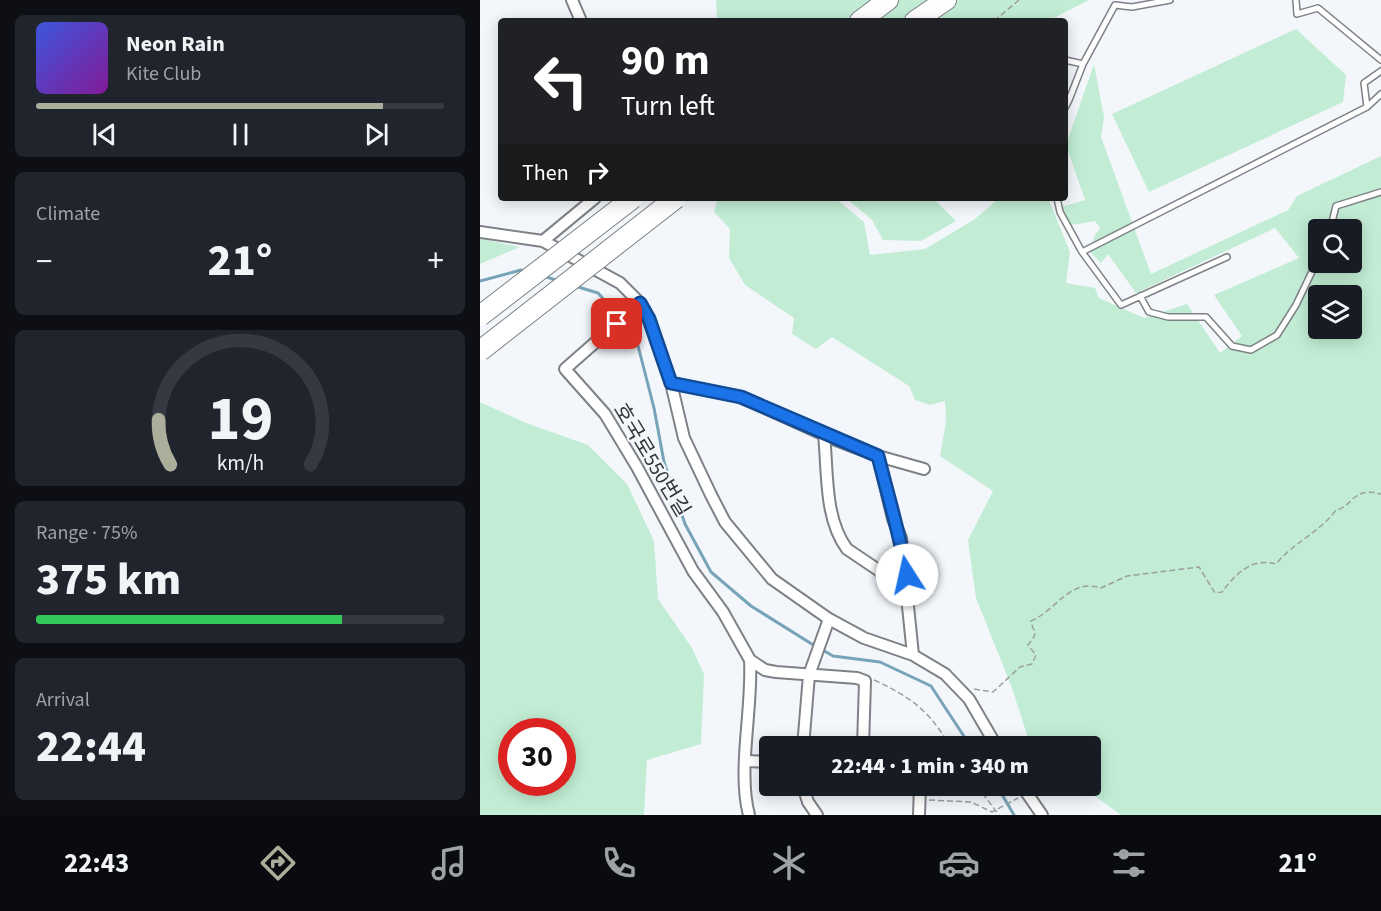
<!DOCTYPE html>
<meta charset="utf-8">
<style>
:root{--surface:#171b24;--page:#20242c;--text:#f1f3f6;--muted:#9ea1a6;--line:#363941;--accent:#aaae9a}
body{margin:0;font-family:"Source Sans 3","Noto Sans KR",sans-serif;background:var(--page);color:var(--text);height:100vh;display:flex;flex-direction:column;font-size:22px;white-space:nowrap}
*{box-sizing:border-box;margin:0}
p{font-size:20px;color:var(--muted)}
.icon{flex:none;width:33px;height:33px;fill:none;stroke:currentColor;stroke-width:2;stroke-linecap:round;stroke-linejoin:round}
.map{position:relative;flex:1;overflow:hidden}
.drawer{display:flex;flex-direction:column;gap:15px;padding:15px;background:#0d0f14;width:480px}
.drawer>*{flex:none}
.top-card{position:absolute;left:18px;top:18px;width:570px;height:183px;border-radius:6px;box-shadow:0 3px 15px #0003;background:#202124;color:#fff;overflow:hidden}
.controls{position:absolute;left:828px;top:219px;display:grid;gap:12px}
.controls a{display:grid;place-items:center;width:54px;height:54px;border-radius:6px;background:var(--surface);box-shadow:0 3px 15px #0003;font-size:30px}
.speed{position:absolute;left:18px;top:718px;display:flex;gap:12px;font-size:30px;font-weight:700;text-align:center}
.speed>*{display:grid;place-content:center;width:78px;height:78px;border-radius:50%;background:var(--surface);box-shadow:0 3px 15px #0003;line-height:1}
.speed .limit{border:9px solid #d22;background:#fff;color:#111}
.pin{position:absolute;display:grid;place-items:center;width:51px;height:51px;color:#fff;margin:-26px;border-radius:12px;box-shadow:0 3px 9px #0006}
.me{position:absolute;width:66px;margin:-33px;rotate:350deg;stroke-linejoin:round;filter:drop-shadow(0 0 4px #0008)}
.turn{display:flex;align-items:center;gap:21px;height:126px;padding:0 24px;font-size:27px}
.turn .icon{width:78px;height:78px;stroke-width:2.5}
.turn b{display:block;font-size:42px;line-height:51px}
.then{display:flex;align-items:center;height:57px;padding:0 24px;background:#0003;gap:12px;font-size:22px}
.big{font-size:45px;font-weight:800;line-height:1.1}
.drawer .card{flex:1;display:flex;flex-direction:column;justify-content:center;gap:9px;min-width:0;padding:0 21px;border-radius:9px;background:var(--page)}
.drawer .dial{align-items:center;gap:0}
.dial svg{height:156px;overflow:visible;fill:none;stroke:var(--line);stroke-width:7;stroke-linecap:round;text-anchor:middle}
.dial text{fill:var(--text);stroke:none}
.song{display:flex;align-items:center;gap:18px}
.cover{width:72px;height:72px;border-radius:9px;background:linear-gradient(135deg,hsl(230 70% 55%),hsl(290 70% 35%))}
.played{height:6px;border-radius:3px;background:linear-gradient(90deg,var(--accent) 85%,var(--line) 85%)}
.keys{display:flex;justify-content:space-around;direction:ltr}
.heat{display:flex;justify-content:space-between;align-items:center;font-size:33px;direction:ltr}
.charge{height:9px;border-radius:4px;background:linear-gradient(90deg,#34c759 75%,var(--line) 0)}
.trip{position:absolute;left:279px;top:736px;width:342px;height:60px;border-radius:6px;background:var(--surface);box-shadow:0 3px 15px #0003;font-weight:800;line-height:60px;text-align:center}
.dock{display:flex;height:96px;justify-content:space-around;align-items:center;background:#090b0e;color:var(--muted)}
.dock .icon{width:42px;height:42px}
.dock .active{color:var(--accent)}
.dock b{font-size:27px;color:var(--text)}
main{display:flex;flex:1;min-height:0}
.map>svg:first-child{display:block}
</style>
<main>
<section class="drawer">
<div class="card">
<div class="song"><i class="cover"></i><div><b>Neon Rain</b><p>Kite Club</p></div></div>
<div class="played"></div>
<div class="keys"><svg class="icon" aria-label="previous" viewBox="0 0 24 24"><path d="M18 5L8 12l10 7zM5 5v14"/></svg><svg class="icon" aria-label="pause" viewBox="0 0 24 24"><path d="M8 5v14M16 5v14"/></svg><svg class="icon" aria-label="next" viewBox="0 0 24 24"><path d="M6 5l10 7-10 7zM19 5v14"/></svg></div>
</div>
<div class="card"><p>Climate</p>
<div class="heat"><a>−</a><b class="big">21°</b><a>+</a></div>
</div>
<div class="card dial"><svg viewBox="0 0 100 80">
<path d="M14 69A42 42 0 1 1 86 69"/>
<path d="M14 69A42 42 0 0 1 8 46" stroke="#aaae9a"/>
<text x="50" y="56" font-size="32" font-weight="700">19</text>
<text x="50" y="72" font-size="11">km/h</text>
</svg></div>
<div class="card"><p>Range · 75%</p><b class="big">375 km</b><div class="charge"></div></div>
<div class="card"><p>Arrival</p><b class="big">22:44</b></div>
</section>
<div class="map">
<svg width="901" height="815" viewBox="0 0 901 815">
<rect width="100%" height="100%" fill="#f3f7fc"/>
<path fill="#c2edd4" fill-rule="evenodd" d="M236,0H609L568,21H237Z
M816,29L866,75L863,102L669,192L632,114Z
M614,64L624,117L621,137L671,274L808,210L817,196L901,156V815H641L601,786H610V747H551L532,688L496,598L488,540L513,491L460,456L466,422L465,401L450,405L435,400L429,386L352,337L336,349L312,334L314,318L265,285L249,258L250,229L234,212L238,198H355L384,222L390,255L445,249L495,219L519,198H568L590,252L586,283L615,288L619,298L664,318L707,304L740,353L762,336L734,295L819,258L795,228L656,293L628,254L621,263L611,253L614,237L620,228L615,221L591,225L581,207L605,200L586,145ZM838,230H872V262H838ZM838,296H872V328H838Z
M366,198H453L476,221L441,241L403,240L392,220Z
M0,239L40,247L0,264Z
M0,402L46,423L108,445L147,484L174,541L178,599L212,648L224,674L221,744L167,760L164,815H0ZM32,732H82V783H32Z"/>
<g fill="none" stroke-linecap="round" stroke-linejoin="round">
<path stroke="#77a4b9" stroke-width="3" d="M64,276L78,281
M0,281L41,270L46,271
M95,286L118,293L155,334L174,408L184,462L205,524L231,572L271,606L335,646
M341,649L353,656L400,662L451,686L491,747
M517,786L534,815"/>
<g stroke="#7e8186" stroke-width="8">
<path id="lane" d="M816,0L817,14L838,8L901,60
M585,60L603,64L635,5L652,7L690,0
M585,99L589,100L585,108
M589,100L603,64
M887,107L884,83L901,71
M577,198L580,212L602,252L887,107L901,94
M850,230L856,206L901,192
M602,252L641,305L747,257
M660,296L669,312L688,317H726L752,346L771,350L797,335L816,305L838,259"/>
</g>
<g stroke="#7e8186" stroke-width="14">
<path id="street" d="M92,0L101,21
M0,232L63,241L140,283L160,303L169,319L191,383L204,438L231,495L245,522L292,579L349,619L384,638L433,655L465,674L489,699L517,747
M63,241L115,198
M160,303L85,369L125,414L157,467L213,571L243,612L270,660
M191,383L261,397L353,439L398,456L444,469
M344,435C348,472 344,518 367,549L428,590
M398,456L413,519L421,538L433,655
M323,747L329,675L349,619
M266,761L290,762
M323,786L328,802L337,815
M542,786L562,815
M269,815C257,770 273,708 270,660L285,670L296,672L377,678L385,681L383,747
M439,815L440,786"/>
</g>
<g stroke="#7e8186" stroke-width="22">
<path id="highway" d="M380,21L408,0
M435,21L466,0"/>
</g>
<path stroke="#9da0a3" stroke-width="1.5" stroke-dasharray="6 3" stroke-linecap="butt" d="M514,21L539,0
M394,680C431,697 451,712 470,747
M494,689L513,692L540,667L552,664L556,655L548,645C559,631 554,635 551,621C577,610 589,578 621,588L647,576L719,567L735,593L742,592C755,575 771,557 796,564C813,543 840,532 856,510C873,507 872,486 901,494
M413,747V737
M497,786L519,815
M449,800L491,802L512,812L538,798"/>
<use href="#lane" stroke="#fff" stroke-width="5"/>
<use href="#street" stroke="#fff" stroke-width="10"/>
<use href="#highway" stroke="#fff" stroke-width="20"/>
<g stroke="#7e8186" stroke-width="22" stroke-linecap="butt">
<path id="highway-bridge" d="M0,316L153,198
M0,351L196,198"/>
</g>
<use href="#highway-bridge" stroke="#fff" stroke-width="20"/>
</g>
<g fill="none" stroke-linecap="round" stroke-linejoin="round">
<g stroke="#114b97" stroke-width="15">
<path id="route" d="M137,324L160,303L169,319L191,383L261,397L398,456C408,496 420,535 427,575"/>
</g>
<use href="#route" stroke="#1a73e8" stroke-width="10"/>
</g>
<g text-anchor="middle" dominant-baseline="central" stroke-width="4.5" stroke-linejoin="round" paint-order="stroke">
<g font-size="21" fill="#343537" stroke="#f3f7fc">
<text transform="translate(172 460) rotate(59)">호국로550번길</text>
</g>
</g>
</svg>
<div class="controls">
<a><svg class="icon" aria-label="search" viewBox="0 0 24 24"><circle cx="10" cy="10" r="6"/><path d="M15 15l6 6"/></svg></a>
<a><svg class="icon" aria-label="layers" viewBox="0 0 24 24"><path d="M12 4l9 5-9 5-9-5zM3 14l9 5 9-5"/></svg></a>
</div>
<div class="speed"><div class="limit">30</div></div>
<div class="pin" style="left:137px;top:324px;background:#d93025"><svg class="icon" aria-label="arrive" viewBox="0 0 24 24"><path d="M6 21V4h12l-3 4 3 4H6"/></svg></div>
<svg class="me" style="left:427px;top:575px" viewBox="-20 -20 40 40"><circle r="19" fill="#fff"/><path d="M0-13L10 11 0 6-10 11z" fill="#1a73e8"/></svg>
<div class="trip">22:44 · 1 min · 340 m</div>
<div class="top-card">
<div class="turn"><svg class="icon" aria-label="left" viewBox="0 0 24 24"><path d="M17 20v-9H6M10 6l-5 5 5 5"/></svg><div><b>90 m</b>Turn left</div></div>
<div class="then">Then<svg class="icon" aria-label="right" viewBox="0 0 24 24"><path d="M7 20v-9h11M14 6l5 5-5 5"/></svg></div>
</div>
</div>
</main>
<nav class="dock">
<b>22:43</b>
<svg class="icon active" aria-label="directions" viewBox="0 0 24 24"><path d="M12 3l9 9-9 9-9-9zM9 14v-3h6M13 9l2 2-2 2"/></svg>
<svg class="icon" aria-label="music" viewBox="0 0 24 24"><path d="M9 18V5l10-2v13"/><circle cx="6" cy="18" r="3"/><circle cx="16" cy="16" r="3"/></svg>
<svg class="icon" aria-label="phone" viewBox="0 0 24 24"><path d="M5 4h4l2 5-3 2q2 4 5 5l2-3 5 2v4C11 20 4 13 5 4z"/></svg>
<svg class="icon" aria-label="climate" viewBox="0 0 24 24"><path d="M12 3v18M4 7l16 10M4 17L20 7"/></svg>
<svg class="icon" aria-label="car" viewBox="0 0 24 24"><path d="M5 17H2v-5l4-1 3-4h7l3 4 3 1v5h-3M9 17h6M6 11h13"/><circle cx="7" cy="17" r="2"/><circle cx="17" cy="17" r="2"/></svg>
<svg class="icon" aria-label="filters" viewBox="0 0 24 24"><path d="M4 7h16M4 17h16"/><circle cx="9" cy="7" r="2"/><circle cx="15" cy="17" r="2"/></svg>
<b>21°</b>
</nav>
